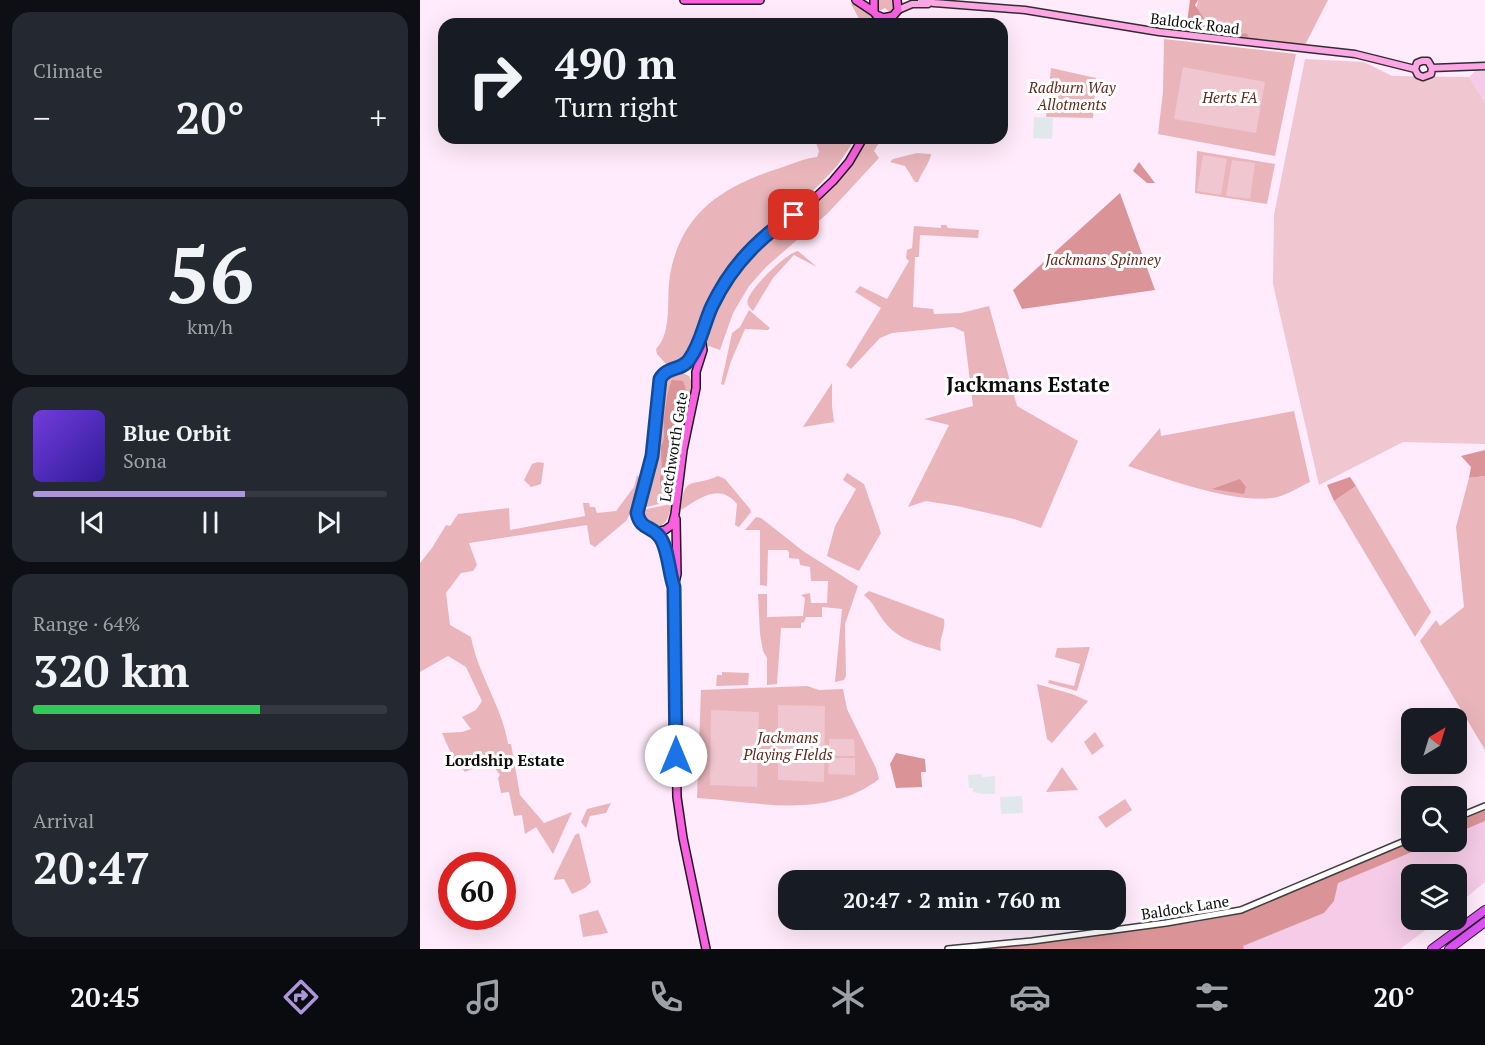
<!DOCTYPE html>
<meta charset="utf-8">
<style>
:root{--surface:#171b24;--page:#242831;--text:#f1f3f6;--muted:#9ea1a6;--line:#363941;--accent:#ad95dc}
body{margin:0;font-family:"PT Serif",serif;background:var(--page);color:var(--text);height:100vh;display:flex;flex-direction:column;font-size:22px;white-space:nowrap}
*{box-sizing:border-box;margin:0}
p{font-size:20px;color:var(--muted)}
.icon{flex:none;width:33px;height:33px;fill:none;stroke:currentColor;stroke-width:2;stroke-linecap:round;stroke-linejoin:round}
.map{position:relative;flex:1;overflow:hidden}
.details{display:flex;flex-direction:column;gap:12px;padding:12px;background:#0d0f14;width:420px}
.details>*{flex:none}
.guide{position:absolute;left:18px;top:18px;width:570px;height:126px;border-radius:18px;box-shadow:0 6px 24px #0002;background:#171b24;color:var(--text);overflow:hidden}
.needle{width:39px;rotate:38deg}
.tools{position:absolute;left:981px;top:708px;display:grid;gap:12px}
.tools a{display:grid;place-items:center;width:66px;height:66px;border-radius:12px;background:var(--surface);box-shadow:0 6px 24px #0002;font-size:30px}
.speed{position:absolute;left:18px;top:852px;display:flex;gap:12px;font-size:30px;font-weight:700;text-align:center}
.speed>*{display:grid;place-content:center;width:78px;height:78px;border-radius:50%;background:var(--surface);box-shadow:0 6px 24px #0002;line-height:1}
.speed .limit{border:9px solid #d22;background:#fff;color:#111}
.pin{position:absolute;display:grid;place-items:center;width:51px;height:51px;color:#fff;margin:-26px;border-radius:12px;box-shadow:0 3px 9px #0006}
.me{position:absolute;width:66px;margin:-33px;rotate:0deg;stroke-linejoin:round;filter:drop-shadow(0 0 4px #0008)}
.turn{display:flex;align-items:center;gap:21px;height:126px;padding:0 18px;font-size:27px}
.turn .icon{width:78px;height:78px;stroke-width:2.5}
.turn b{display:block;font-size:42px;line-height:51px}
.big{font-size:45px;font-weight:700;line-height:1.1}
.details .widget{flex:1;display:flex;flex-direction:column;justify-content:center;gap:9px;min-width:0;padding:0 21px;border-radius:18px;background:var(--page)}
.details .dial{align-items:center;gap:0}
.dial b{font-size:78px;line-height:1}
.song{display:flex;align-items:center;gap:18px}
.cover{width:72px;height:72px;border-radius:9px;background:linear-gradient(135deg,hsl(260 70% 55%),hsl(250 70% 35%))}
.played{height:6px;border-radius:3px;background:linear-gradient(90deg,var(--accent) 60%,var(--line) 60%)}
.keys{display:flex;justify-content:space-around;direction:ltr}
.heat{display:flex;justify-content:space-between;align-items:center;font-size:33px;direction:ltr}
.charge{height:9px;border-radius:4px;background:linear-gradient(90deg,#34c759 64%,var(--line) 0)}
.trip{position:absolute;left:358px;top:870px;width:348px;height:60px;border-radius:18px;background:var(--surface);box-shadow:0 6px 24px #0002;font-weight:700;line-height:60px;text-align:center}
.tabs{display:flex;height:96px;justify-content:space-around;align-items:center;background:#090b0e;color:var(--muted)}
.tabs .icon{width:42px;height:42px}
.tabs .current{color:var(--accent)}
.tabs b{font-size:27px;color:var(--text)}
main{display:flex;flex:1;min-height:0}
.map>svg:first-child{display:block}
</style>
<main>
<section class="details">
<div class="widget"><p>Climate</p>
<div class="heat"><a>−</a><b class="big">20°</b><a>+</a></div>
</div>
<div class="widget dial"><b>56</b><p>km/h</p></div>
<div class="widget">
<div class="song"><i class="cover"></i><div><b>Blue Orbit</b><p>Sona</p></div></div>
<div class="played"></div>
<div class="keys"><svg class="icon" aria-label="previous" viewBox="0 0 24 24"><path d="M18 5L8 12l10 7zM5 5v14"/></svg><svg class="icon" aria-label="pause" viewBox="0 0 24 24"><path d="M8 5v14M16 5v14"/></svg><svg class="icon" aria-label="next" viewBox="0 0 24 24"><path d="M6 5l10 7-10 7zM19 5v14"/></svg></div>
</div>
<div class="widget"><p>Range · 64%</p><b class="big">320 km</b><div class="charge"></div></div>
<div class="widget"><p>Arrival</p><b class="big">20:47</b></div>
</section>
<div class="map">
<svg width="1065" height="949" viewBox="0 0 1065 949">
<rect width="100%" height="100%" fill="#ffebfb"/>
<path fill="#e0e8eb" d="M614,117L633,118L632,139L613,138Z
M562,774V777L575,776V794H562L553,792V788H549L548,775Z
M602,796L603,813L581,814L580,797Z"/>
<path fill="#f5cbe7" d="M1058,68H1065V103L1049,77Z
M1065,821V882L1037,905L1036,874H992V920H1019L980,949H824L822,946L904,913L914,901L917,883L1017,842H1036L1037,833Z"/>
<path fill="#e9b5ba" fill-rule="evenodd" d="M458,0H473C475,4 475,9 471,13L465,8L457,12L456,4Z
M778,0H908L885,45L771,36Z
M438,2L445,7L458,24H442L431,4Z
M744,39L876,54L855,156L738,134L743,92Z
M631,68L676,78L673,118L626,117Z
M394,138H436L417,166L398,186L373,208L351,222L319,253L292,289L282,313L268,354L262,361L246,364L237,354L236,349C253,332 246,298 250,275C261,213 302,187 357,169C370,165 384,158 397,157L399,151Z
M448,138H462L454,151L459,158L408,213L347,266L329,286L313,313L300,350L286,345C292,320 300,294 316,273C339,242 366,230 393,206C415,186 433,164 448,138Z
M777,151L855,164L847,204L775,193Z
M497,153L511,154C511,160 501,174 498,182H495L485,166L470,162L473,159Z
M521,225H526L528,228L559,230L558,238L500,235L499,257H495L493,307L513,309L514,314L541,313L569,306L597,406L658,441L621,528L594,519L537,506L506,501L488,507L529,425L504,419L553,406L544,332L533,327L472,333L460,338L431,369L426,365L461,308L435,292L440,286L467,299L489,261L486,258L487,250L492,248L494,226L521,228Z
M378,251L397,267L374,255L353,278L333,311C330,308 326,304 328,299C332,287 366,253 378,251Z
M329,310L350,328L348,330L325,329L311,361L304,385L301,384L312,333L320,327Z
M257,370L269,376L272,383L261,429L250,501L223,508L234,462L240,428L241,382L244,376ZM266,389L257,413L254,433L250,441L248,453L251,468L240,477L242,474C243,459 245,444 245,430C246,418 245,408 249,397Z
M412,383V406L414,422L383,427Z
M874,411L890,482C879,487 864,497 852,498C812,503 746,479 708,466L740,428L741,436Z
M118,462L124,463L121,484L111,487L104,480L112,464Z
M427,473L444,484L461,533L439,571L407,556L415,526L436,489L423,480Z
M217,475L221,480L210,514L206,521L175,547L170,544L167,525L49,543L57,565L53,571L41,573L26,593L30,625L51,637C58,675 82,706 88,744H91L100,795L124,823L152,812L133,854L116,827L105,834L102,815L94,816L89,792L81,793L78,778L80,775L70,761L45,772L33,758L22,733L42,732L51,729L42,717L56,710L62,701L46,667L28,656L0,672V563L12,548L26,525L30,526L38,514L89,508L90,530L165,516L163,503H169L170,507H175L177,513L196,511L214,487Z
M298,476L305,479L330,509L331,512L319,527L315,525L317,504C299,482 279,499 261,510C264,474 271,488 298,476Z
M1065,476V750L1000,641L1016,620L1020,626L1044,607L1036,527L1049,478Z
M936,486L1011,612L995,637L914,501Z
M251,504C250,520 242,534 225,521L222,510Z
M336,517L341,518L383,551L438,586L425,624L426,676L424,680L415,682L422,609L402,607V617H386L384,622L381,623V628H361L357,684L347,685V658L343,651L340,634L338,594H347V617L383,616L385,598L381,595L390,593L391,603H407L408,581H391L390,567L380,565L379,559L369,558V552L367,550H348L347,586L340,585V530H325Z
M449,591L524,619C526,630 518,640 521,651C502,645 481,641 467,625C458,615 455,604 444,595Z
M670,647L657,691L628,683L629,680L654,686L660,664L635,657L637,648Z
M302,672L329,673L328,685L296,686L297,675H302Z
M617,684L652,694L668,701L632,743L627,739Z
M387,686L399,690L423,689L427,709L456,768L459,779C406,820 338,802 277,798L281,690Z
M675,732L684,746L672,755L664,742Z
M642,767L658,790L626,792Z
M705,799L712,810L686,828L678,817Z
M191,803L186,813L170,816L166,828L161,822L167,809Z
M159,833L171,882L165,888L152,894L144,879L134,880V878L155,835Z
M178,910L188,933L163,937L159,915Z"/>
<path fill="#da9497" d="M770,0H778L775,5L788,25L791,24L801,31L828,34L827,37L766,30Z
M719,162L735,183H727L713,171Z
M700,193L735,290L602,309L593,290Z
M252,380L263,381L266,389L257,413L254,433L250,441L248,453L251,468L248,488L244,489L240,485V477L242,474L241,446C247,436 242,427 244,417C246,406 247,390 252,380Z
M1065,450V476L1049,478L1051,467L1041,456Z
M930,477L936,486L914,501L907,485Z
M820,479L826,487L824,494L792,489Z
M476,753L505,759L506,772H501L502,787L476,788L470,764Z
M1065,810V821L1037,833V822Z
M991,840L1016,842L918,883L914,901L904,913L823,946L824,949H542L623,941L776,922L818,914Z"/>
<path fill="#f0c6d1" d="M885,59L944,62L972,76L1049,77L1065,103V444L983,442L899,485L853,284L854,215Z
M763,67L845,82L836,133L754,119Z
M783,155L807,159L801,195L777,191Z
M812,160L835,163L830,199L806,196Z
M358,705L405,706L404,782L358,780Z
M291,710L339,712L337,787L290,785Z
M409,739H434L435,756H409Z
M409,758H435V775L408,774Z"/>
<g fill="none" stroke-linecap="round" stroke-linejoin="round">
<g stroke="#3f3f3f" stroke-width="8">
<path id="tertiary" d="M1036,818L1065,806
M528,949L612,941L746,923L821,910L992,838"/>
</g>
<g stroke="#2e2e2e" stroke-width="9">
<path id="secondary" d="M501,0L514,3L605,10L739,32L935,54L995,69
M478,10L492,4H508
M1012,68L1065,66
M995,69L998,75L1003,77L1011,74L1012,68
M995,69L997,63L1002,61H1008L1012,68"/>
</g>
<g stroke="#1d1d1d" stroke-width="10">
<path id="primary" d="M264,0H340
M436,0L454,12
M454,0V12L463,24
M459,16L463,18L473,16L478,10L477,0
M281,338L283,350L276,372V388L263,450L255,514L252,525L245,530L235,532L228,530L219,521L217,513L232,456L240,379L243,373L268,362L281,338L291,307L298,294L325,257L348,233L392,201L413,181L429,162L443,138
M256,519L257,574L254,587L257,797L263,838L286,949
M235,532C250,544 248,569 254,587"/>
</g>
<g stroke="#1d1d1d" stroke-width="10">
<path id="motorway" d="M1012,949L1065,910
M1029,949L1065,922"/>
</g>
<use href="#tertiary" stroke="#fff" stroke-width="5"/>
<use href="#secondary" stroke="#ffa6e5" stroke-width="6"/>
<use href="#primary" stroke="#fa60e1" stroke-width="7"/>
<use href="#motorway" stroke="#df52f6" stroke-width="8"/>
</g>
<g fill="none" stroke-linecap="round" stroke-linejoin="round">
<g stroke="#114b97" stroke-width="15">
<path id="route" d="M256,756L254,587C249,573 248,546 239,536C230,525 221,530 217,513L232,456L240,379C247,366 261,371 269,360C281,344 284,323 292,306C310,268 339,237 374,215"/>
</g>
<use href="#route" stroke="#1a73e8" stroke-width="10"/>
</g>
<g text-anchor="middle" dominant-baseline="central" stroke-width="6" stroke-linejoin="round" paint-order="stroke">
<g font-size="15" fill="#0c0c0c" stroke="#fff">
<text transform="translate(775 23) rotate(7)">Baldock Road</text>
<text transform="translate(253 447) rotate(-81)">Letchworth Gate</text>
<text transform="translate(765 907) rotate(-9)">Baldock Lane</text>
</g>
<g font-size="15" font-style="italic" fill="#632a1c" stroke="#fff">
<text x="652" y="87">Radburn Way<tspan x="652" dy="17">Allotments</tspan></text>
<text x="810" y="97">Herts FA</text>
<text x="683" y="259">Jackmans Spinney</text>
<text x="368" y="737">Jackmans<tspan x="368" dy="17">Playing FIelds</tspan></text>
</g>
<g font-size="16" font-weight="bold" fill="#0c0c0c" stroke="#fff">
<text x="85" y="760">Lordship Estate</text>
</g>
<g font-size="21" font-weight="bold" fill="#0c0c0c" stroke="#fff">
<text x="608" y="384">Jackmans Estate</text>
</g>
</g>
</svg>
<div class="tools">
<a><svg class="needle" viewBox="-14 -14 28 28"><path d="M0-13l5 13h-10z" fill="#e53935"/><path d="M0 13l5-13h-10z" fill="#9ea1a6"/></svg></a>
<a><svg class="icon" aria-label="search" viewBox="0 0 24 24"><circle cx="10" cy="10" r="6"/><path d="M15 15l6 6"/></svg></a>
<a><svg class="icon" aria-label="layers" viewBox="0 0 24 24"><path d="M12 4l9 5-9 5-9-5zM3 14l9 5 9-5"/></svg></a>
</div>
<div class="speed"><div class="limit">60</div></div>
<div class="pin" style="left:374px;top:215px;background:#d93025"><svg class="icon" aria-label="arrive" viewBox="0 0 24 24"><path d="M6 21V4h12l-3 4 3 4H6"/></svg></div>
<svg class="me" style="left:256px;top:756px" viewBox="-20 -20 40 40"><circle r="19" fill="#fff"/><path d="M0-13L10 11 0 6-10 11z" fill="#1a73e8"/></svg>
<div class="trip">20:47 · 2 min · 760 m</div>
<div class="guide">
<div class="turn"><svg class="icon" aria-label="right" viewBox="0 0 24 24"><path d="M7 20v-9h11M14 6l5 5-5 5"/></svg><div><b>490 m</b>Turn right</div></div>
</div>
</div>
</main>
<nav class="tabs">
<b>20:45</b>
<svg class="icon current" aria-label="directions" viewBox="0 0 24 24"><path d="M12 3l9 9-9 9-9-9zM9 14v-3h6M13 9l2 2-2 2"/></svg>
<svg class="icon" aria-label="music" viewBox="0 0 24 24"><path d="M9 18V5l10-2v13"/><circle cx="6" cy="18" r="3"/><circle cx="16" cy="16" r="3"/></svg>
<svg class="icon" aria-label="phone" viewBox="0 0 24 24"><path d="M5 4h4l2 5-3 2q2 4 5 5l2-3 5 2v4C11 20 4 13 5 4z"/></svg>
<svg class="icon" aria-label="climate" viewBox="0 0 24 24"><path d="M12 3v18M4 7l16 10M4 17L20 7"/></svg>
<svg class="icon" aria-label="car" viewBox="0 0 24 24"><path d="M5 17H2v-5l4-1 3-4h7l3 4 3 1v5h-3M9 17h6M6 11h13"/><circle cx="7" cy="17" r="2"/><circle cx="17" cy="17" r="2"/></svg>
<svg class="icon" aria-label="filters" viewBox="0 0 24 24"><path d="M4 7h16M4 17h16"/><circle cx="9" cy="7" r="2"/><circle cx="15" cy="17" r="2"/></svg>
<b>20°</b>
</nav>
